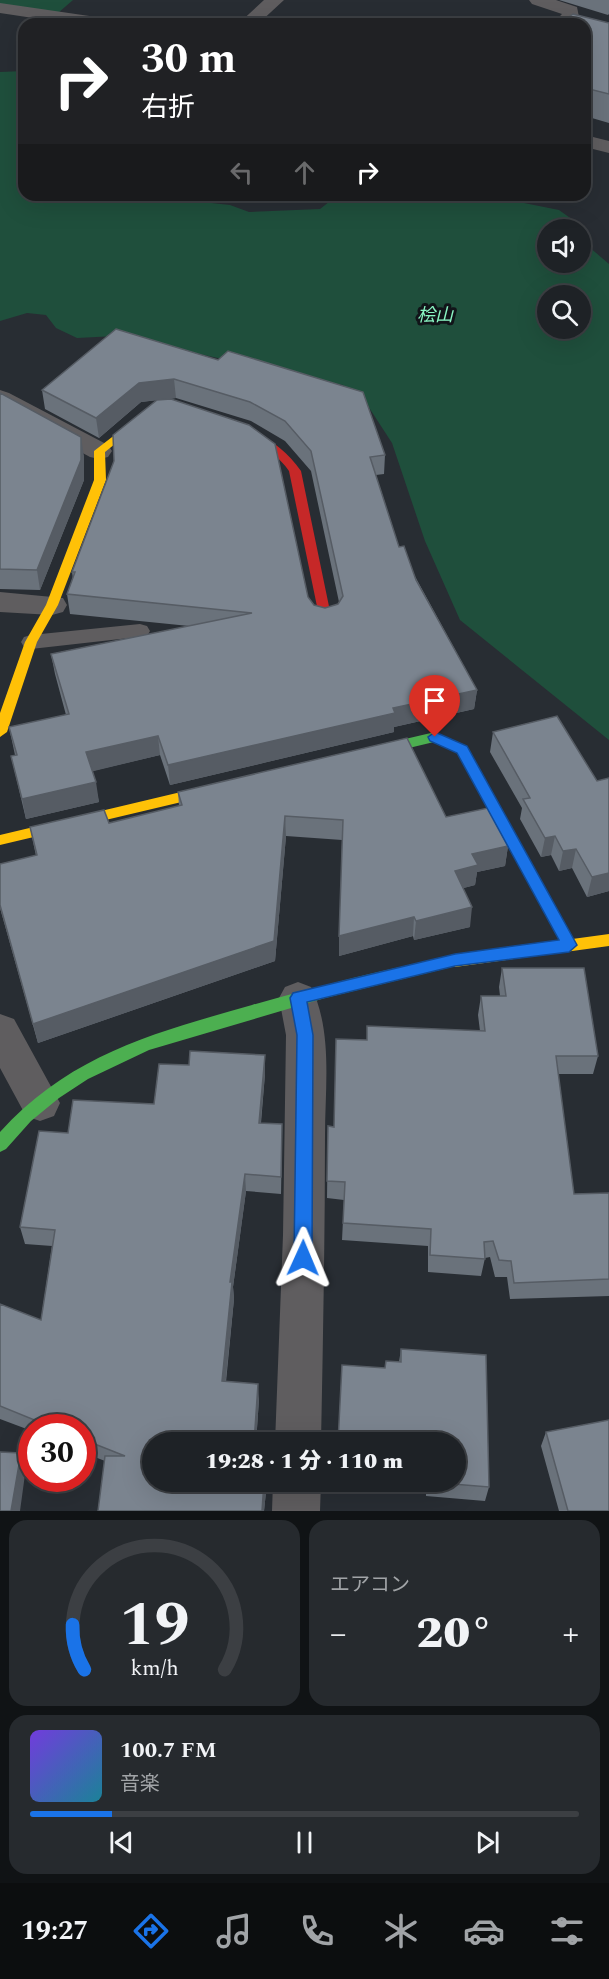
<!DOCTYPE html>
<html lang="ja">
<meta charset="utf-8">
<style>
:root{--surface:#1e2226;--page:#262a2e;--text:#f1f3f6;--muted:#a1a4a7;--line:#3c3f43;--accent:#1a73e8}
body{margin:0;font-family:Spectral,"Noto Sans JP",serif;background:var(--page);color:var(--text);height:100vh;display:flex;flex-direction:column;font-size:22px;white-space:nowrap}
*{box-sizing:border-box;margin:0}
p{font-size:20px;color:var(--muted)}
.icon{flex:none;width:33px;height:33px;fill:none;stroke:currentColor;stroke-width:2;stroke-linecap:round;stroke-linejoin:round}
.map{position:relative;height:1511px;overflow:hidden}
.side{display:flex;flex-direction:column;gap:9px;padding:9px;background:#101315;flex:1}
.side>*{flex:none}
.top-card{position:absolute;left:18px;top:18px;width:573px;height:183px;border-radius:18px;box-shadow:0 6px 24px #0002,0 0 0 2px var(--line);background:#202124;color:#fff;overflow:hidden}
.buttons{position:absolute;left:537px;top:219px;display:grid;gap:12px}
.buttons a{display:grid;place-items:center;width:54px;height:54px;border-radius:50%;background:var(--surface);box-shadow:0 6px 24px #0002,0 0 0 2px var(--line);font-size:30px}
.speed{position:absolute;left:18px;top:1414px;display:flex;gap:12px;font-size:30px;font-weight:700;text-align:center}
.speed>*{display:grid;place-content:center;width:78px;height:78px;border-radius:50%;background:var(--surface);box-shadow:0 6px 24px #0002,0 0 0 2px var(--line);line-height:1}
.speed .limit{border:9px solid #d22;background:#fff;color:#111}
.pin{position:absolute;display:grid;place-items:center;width:51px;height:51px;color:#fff;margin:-62px -26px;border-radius:50% 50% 50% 0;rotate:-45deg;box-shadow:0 0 6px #0007}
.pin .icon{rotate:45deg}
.me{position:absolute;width:66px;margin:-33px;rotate:1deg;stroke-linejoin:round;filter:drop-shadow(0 0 4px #0008)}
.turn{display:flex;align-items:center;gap:21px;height:126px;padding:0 24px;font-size:27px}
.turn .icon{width:78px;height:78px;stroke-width:2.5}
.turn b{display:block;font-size:42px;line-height:51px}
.lanes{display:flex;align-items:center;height:57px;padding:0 24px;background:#0003;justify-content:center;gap:30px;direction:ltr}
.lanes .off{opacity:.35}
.big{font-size:45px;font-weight:800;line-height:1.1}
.side .widget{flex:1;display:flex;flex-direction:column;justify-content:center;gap:9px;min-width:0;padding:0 21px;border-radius:18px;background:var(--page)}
.side .dial{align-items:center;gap:0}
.dial svg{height:156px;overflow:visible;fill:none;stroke:var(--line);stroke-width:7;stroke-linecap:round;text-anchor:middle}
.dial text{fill:var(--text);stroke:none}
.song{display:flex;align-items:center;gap:18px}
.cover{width:72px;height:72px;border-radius:9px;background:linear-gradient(135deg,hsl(260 70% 55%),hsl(190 70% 35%))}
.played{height:6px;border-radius:3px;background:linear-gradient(90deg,var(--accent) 15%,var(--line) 15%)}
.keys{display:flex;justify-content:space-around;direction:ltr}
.heat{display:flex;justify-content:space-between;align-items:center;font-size:33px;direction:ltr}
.side .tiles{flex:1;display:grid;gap:9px;grid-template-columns:1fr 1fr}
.widget:last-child{grid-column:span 2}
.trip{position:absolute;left:142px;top:1432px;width:324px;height:60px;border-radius:30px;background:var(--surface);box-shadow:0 6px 24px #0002,0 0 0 2px var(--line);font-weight:800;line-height:60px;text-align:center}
.dock{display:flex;height:96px;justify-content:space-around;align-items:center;background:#0c0e0f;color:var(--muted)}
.dock .icon{width:42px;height:42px}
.dock .current{color:var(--accent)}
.dock b{font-size:27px;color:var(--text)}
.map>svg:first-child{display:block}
</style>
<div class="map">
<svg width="609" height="1511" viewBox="0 0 609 1511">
<rect width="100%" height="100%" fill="#282d33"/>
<path fill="#1f4f3c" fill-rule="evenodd" d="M0,0H73L58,13L0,5Z
M24,71V195H192L202,202L230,205L249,212L320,209L338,195H429L445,203H524L559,210L587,230L588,246L609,264V740L460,620L425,541L392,443L368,406L343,385L116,336L77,338L56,328L46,315L27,313L0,321V72ZM548,230H580V262H548ZM548,296H580V328H548Z"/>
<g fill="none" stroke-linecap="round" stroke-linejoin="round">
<path fill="#5f5d5f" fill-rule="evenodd" d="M140,624L147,626L150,631L147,636L31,649L24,647L21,642L24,637L31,635Z"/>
<path fill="#5f5d5f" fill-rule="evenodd" d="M264,0H284L258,24H238Z
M529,0H556L577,7L579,17L572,24H552L562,14L532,4Z
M0,3L110,19L119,24H73L0,13Z
M585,135L609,141V153L585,147Z
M0,390L9,393L108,445L112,451L108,457L99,459L90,457L0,408Z
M0,592L63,598L67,605L63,612L52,615L0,612Z
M298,982L311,987C333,1031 325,1088 325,1136C325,1238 323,1341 321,1443H275L283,1235L286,1035L279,998L285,987Z
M0,1014L14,1019L60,1103L54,1116L40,1121L26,1116L0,1068Z
M273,1482H321L320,1511H272Z"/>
<path fill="#4caf50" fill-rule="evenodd" d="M435,732L467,746L574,941L577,945L574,949L569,951L564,949L457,752L434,742L367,758L360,753L367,748Z
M455,955L460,957L463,961L460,965L325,998L149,1050L88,1079L59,1098L31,1121L6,1149L0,1152V1132C71,1054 154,1033 252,1005C319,986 387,969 455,955Z"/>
<path fill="#ffc107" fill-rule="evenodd" d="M147,410L151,411V415L105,452L106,480L58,605L37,642L7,732L0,737V713L25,642L46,605L94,480V451Z
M223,782L228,783L230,787L228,791L0,845V835Z
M609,934V946L455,967L450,965L447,961L450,957L455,955Z"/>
<path fill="#c62828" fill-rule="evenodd" d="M233,424C261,432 284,447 301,471L331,616L329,619L325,620L319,616L289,471C274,450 253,439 229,429V425Z"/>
</g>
<path fill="#6a727b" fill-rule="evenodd" d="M559,0H609V14L608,15Z
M609,23V123L585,116V24Z
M116,329L385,455L384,474L376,475L399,547L477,690L474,709L394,727V732L170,785L160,755L92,771L99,802L26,819L11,756L15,755L9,727L66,715L55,674L51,654L189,626L70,614L67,594L73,579L72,572L157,400L141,402L99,438L45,409L42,390ZM176,398L251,421L285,441L311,471L339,602L338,604L325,608L314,605L161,400Z
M0,393L84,456V480L40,590L0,589Z
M493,732L609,891L587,897L572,868L559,871L551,855L541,857L520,819L522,808L490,752Z
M178,792L446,817L508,846L505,866L477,872L475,885L463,888L470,927L414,940L413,936L339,956L342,840L286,836L275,961L38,1043L0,908V864L36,856L30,827L109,823L179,806Z
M502,968L598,1056L593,1074H558L574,1194L609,1193V1296L510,1299L507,1277H495L490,1257L485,1258L481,1276L428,1272V1246L342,1240L344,1200L327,1198L328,1126L334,1127L367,1040L480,1031L478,1015L481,996H500L499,987Z
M265,1074L261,1123L282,1142L281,1194L246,1191L233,1287L234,1299L226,1382L259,1399L256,1443H153V1482H265L266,1492L264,1511H98L105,1461L82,1452V1428H32V1431L0,1419V1304L41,1320L52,1246L25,1244L20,1227L68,1133L154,1104Z
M401,1349L489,1487L485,1501L426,1496V1482H456V1443H338L342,1365L385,1368L399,1362Z
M546,1432L609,1511H559L541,1446Z"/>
<path fill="#565c64" d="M174,379L176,398L141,402L99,438L96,418L139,383Z
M81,437L84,456V480L40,590L37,570Z
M477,690L474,709L394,727V732L170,785L168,765L393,708Z
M158,736L160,755L90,772L86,752Z
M96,782L99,802L26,819L22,799Z
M285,816L286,836L275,961L38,1043L33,1024Z
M555,836L551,855L541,857L545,838Z
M508,846L505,866L477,872L475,885L453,891L455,871L472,854Z
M576,849L572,868L559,871L563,851Z
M609,873V891L587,897L592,877Z
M472,907L470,927L414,940L416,921Z
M414,917L413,936L339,956V936Z
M265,1055V1074L259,1141V1123Z
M245,1174L246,1191L233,1287L234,1299L224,1397L222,1381L230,1282Z
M258,1384L259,1399L256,1443H254Z
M21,1453L26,1467L20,1511H11Z
M264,1482L266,1492L264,1511H262Z"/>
<path fill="#7b848f" stroke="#565c64" stroke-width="1.5" d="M573,14L609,23V94L585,88V24H559Z
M116,329L218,360L228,351L363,392L385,455L370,457L399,547L404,546L416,580L477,690L393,708L395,713L168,765L158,736L86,752L96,782L22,799L11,756L17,755L9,727L69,714L51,654L252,613L67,594L75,572H72L114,461L113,435L157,400L171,399L249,425L275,444L308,597L314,605L325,608L338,604L343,596L311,451L285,421L250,402L174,379L139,383L96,418L42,390Z
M0,393L81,437V460L37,570L0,569Z
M557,716L597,781L609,778V873L592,877L576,849L563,851L555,836L545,838L523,799L530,798L493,732Z
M407,738L446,817L488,808L508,846L472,854L478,865L455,871L472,907L416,921L414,917L339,936L343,820L285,816L274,941L33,1024L0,905V864L37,855L30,827L104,810L109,823L182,805L178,792Z
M502,968H584L598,1056H556L574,1194L609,1193V1279L514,1283L511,1261L499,1260L493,1241L484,1242L485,1259L430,1255L431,1229L343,1223L345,1182L327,1181L328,1126L334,1127L336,1039L367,1040V1026L485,1031L481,996H506Z
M190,1051L265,1055L259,1123L282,1124L281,1177L245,1174L230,1282H232L222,1381L258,1384L254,1443H153V1482H264L262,1511H98L105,1456H125L82,1439V1428H54L0,1406V1304L41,1320L55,1230L20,1227L39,1131L68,1133L73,1100L154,1104L159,1064L189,1065Z
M401,1349L486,1355L489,1487L428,1482H456V1443H352L338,1442L342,1365L385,1368L386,1361L401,1362Z
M609,1420V1511H568L546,1432Z
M0,1452L21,1453L11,1511H0Z"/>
<path fill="#1a73e8" stroke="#114b97" stroke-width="1.5" d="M435,732L467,746L577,945L569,952L455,966L307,1002L313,1035L312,1258L310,1264L303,1267L297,1264L294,1258L297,1035L290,998L293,993L455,954L559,940L457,753L430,741L428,737Z"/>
<g text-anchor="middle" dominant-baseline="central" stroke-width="6" stroke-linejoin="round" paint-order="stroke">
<g font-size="18" font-style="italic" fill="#8af6c4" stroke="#111419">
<text x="435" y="315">桧山</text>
</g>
</g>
</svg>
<div class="buttons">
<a><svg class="icon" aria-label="sound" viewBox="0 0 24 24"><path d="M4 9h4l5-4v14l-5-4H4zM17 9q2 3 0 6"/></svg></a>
<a><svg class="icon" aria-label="search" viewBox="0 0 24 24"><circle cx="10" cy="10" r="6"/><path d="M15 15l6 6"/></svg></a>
</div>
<div class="speed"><div class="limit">30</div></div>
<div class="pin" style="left:435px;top:737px;background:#d93025"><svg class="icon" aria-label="arrive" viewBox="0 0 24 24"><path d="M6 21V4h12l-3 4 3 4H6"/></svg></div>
<svg class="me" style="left:303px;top:1258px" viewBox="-20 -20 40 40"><path d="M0-17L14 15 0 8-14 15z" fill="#1a73e8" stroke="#fff" stroke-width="4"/></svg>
<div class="trip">19:28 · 1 分 · 110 m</div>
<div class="top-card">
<div class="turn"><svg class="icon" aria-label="right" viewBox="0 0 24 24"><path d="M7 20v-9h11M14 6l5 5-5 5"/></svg><div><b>30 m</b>右折</div></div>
<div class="lanes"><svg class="icon off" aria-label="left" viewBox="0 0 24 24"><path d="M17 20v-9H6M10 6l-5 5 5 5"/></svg><svg class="icon off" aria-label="ahead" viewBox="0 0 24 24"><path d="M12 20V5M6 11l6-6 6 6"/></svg><svg class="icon" aria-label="right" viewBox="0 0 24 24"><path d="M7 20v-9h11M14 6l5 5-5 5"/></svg></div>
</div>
</div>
<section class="side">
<div class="tiles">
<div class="widget dial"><svg viewBox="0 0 100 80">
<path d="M14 69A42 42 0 1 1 86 69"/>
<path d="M14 69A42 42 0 0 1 8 46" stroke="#1a73e8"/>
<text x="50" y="56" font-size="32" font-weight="700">19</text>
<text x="50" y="72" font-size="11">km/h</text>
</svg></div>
<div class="widget"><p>エアコン</p>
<div class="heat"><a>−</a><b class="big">20°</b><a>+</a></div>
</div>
<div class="widget">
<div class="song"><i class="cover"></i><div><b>100.7 FM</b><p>音楽</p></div></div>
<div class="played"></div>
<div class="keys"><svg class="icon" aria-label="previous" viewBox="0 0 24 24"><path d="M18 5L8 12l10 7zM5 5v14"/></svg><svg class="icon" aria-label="pause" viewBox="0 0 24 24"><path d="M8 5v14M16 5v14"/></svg><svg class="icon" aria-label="next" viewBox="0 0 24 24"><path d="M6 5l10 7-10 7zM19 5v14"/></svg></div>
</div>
</div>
</section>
<nav class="dock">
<b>19:27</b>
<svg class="icon current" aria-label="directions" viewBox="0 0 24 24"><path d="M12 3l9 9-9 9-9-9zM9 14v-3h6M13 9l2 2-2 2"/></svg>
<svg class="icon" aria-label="music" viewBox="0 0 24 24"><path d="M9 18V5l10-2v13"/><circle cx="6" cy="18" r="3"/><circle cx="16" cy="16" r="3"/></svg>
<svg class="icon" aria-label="phone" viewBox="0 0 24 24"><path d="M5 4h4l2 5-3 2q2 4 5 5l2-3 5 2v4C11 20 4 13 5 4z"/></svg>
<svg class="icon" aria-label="climate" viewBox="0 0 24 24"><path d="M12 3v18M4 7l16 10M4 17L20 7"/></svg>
<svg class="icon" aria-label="car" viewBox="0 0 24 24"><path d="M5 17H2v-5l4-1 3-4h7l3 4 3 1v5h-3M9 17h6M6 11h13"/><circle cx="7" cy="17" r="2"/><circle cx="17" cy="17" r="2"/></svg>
<svg class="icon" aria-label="filters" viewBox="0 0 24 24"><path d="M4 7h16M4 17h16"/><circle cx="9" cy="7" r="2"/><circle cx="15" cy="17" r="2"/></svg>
</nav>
